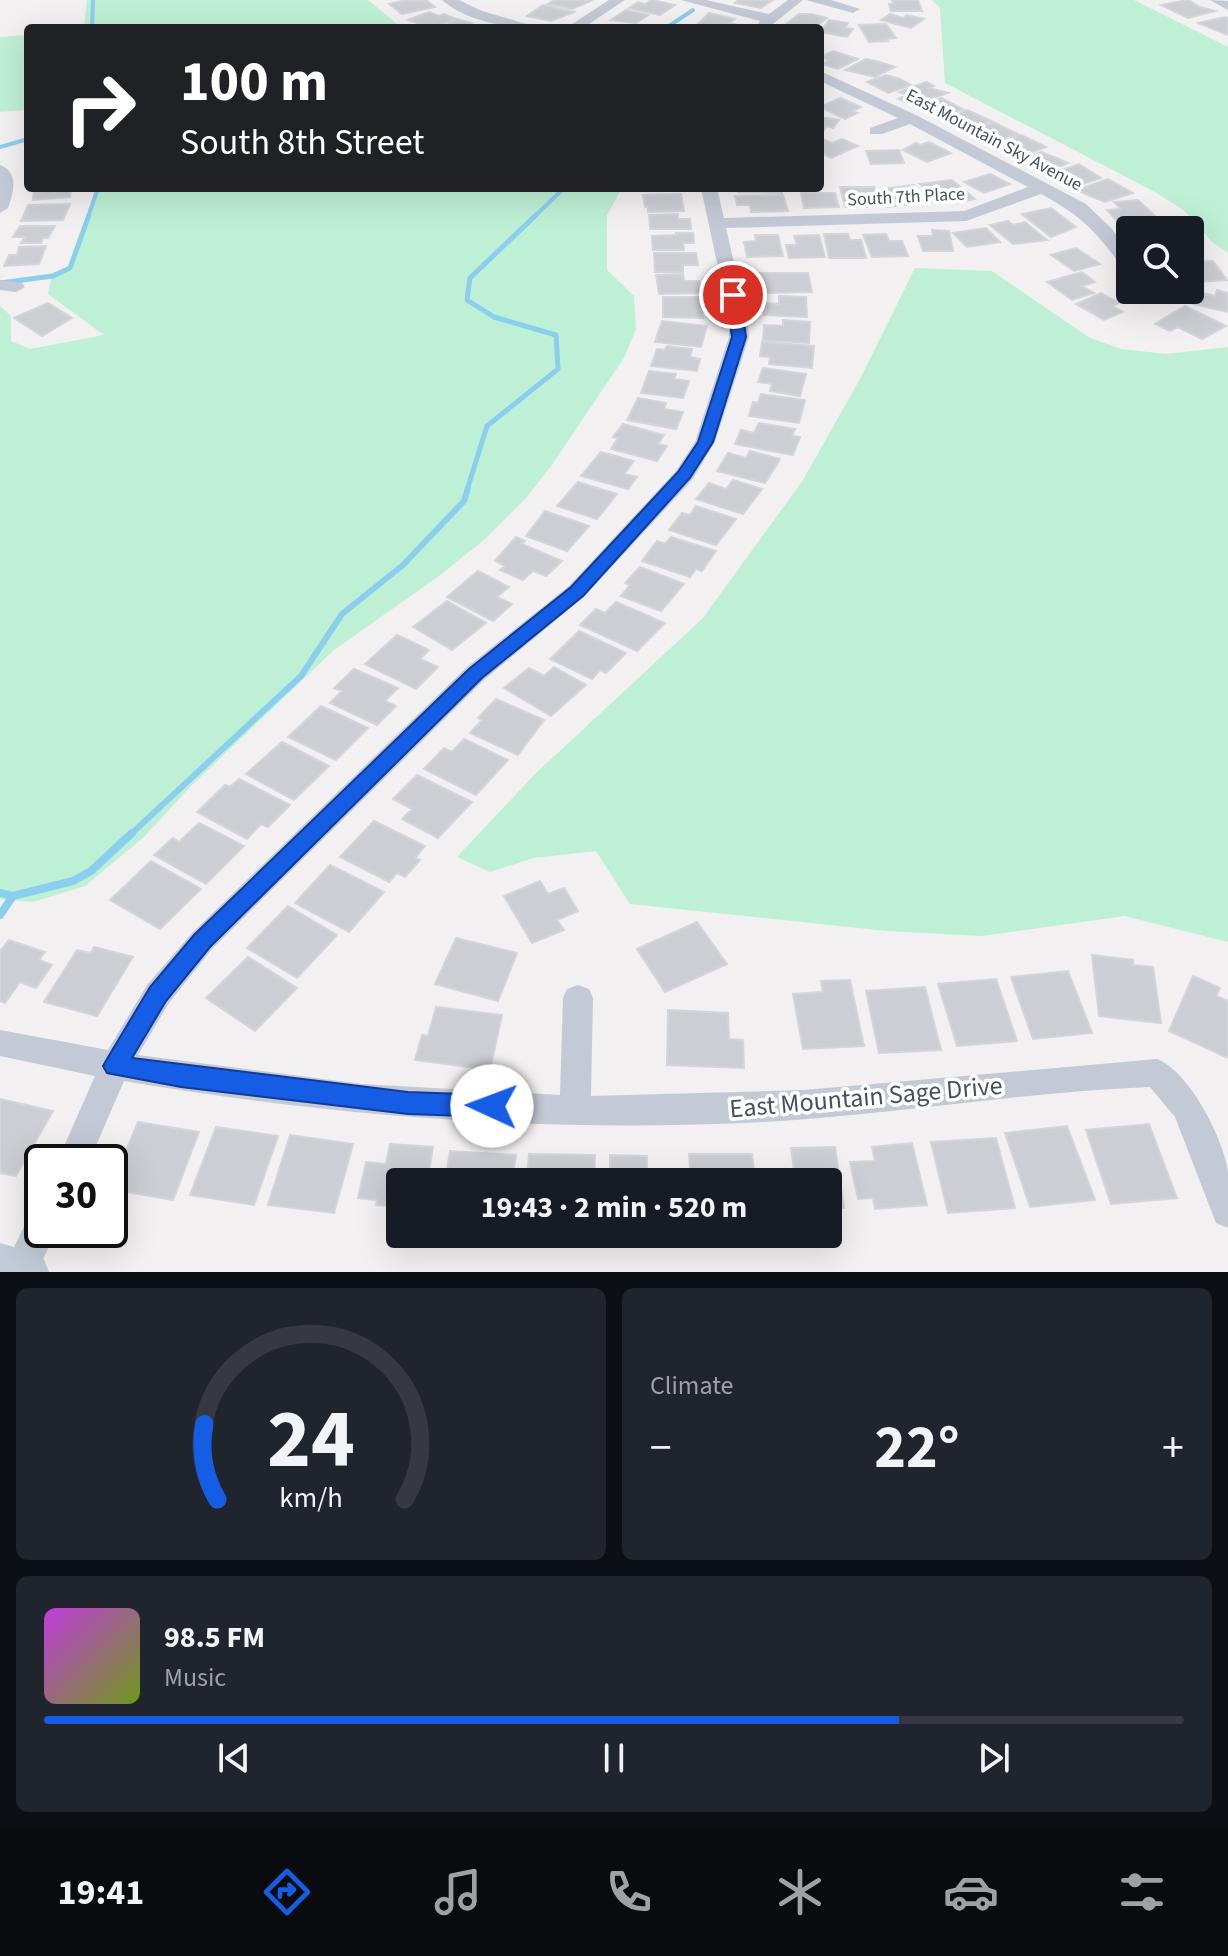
<!DOCTYPE html>
<meta charset="utf-8">
<style>
:root{--surface:#171b24;--page:#20242c;--text:#f1f3f6;--muted:#9ea1a6;--line:#363941;--accent:#165de6}
body{margin:0;font-family:"Source Sans 3",sans-serif;background:var(--page);color:var(--text);height:100vh;display:flex;flex-direction:column;font-size:30px;white-space:nowrap}
*{box-sizing:border-box;margin:0}
p{font-size:26px;color:var(--muted)}
.icon{flex:none;width:44px;height:44px;fill:none;stroke:currentColor;stroke-width:2;stroke-linecap:round;stroke-linejoin:round}
.map{position:relative;height:1272px;overflow:hidden}
.drawer{display:flex;flex-direction:column;gap:16px;padding:16px;background:#0d0f14;flex:1}
.drawer>*{flex:none}
.top-card{position:absolute;left:24px;top:24px;width:800px;height:168px;border-radius:8px;box-shadow:0 8px 32px #0002;background:#202124;color:#fff;overflow:hidden}
.controls{position:absolute;left:1116px;top:216px;display:grid;gap:16px}
.controls a{display:grid;place-items:center;width:88px;height:88px;border-radius:8px;background:var(--surface);box-shadow:0 8px 32px #0002;font-size:40px}
.speed{position:absolute;left:24px;top:1144px;display:flex;gap:16px;font-size:40px;font-weight:700;text-align:center}
.speed>*{display:grid;place-content:center;width:104px;height:104px;border-radius:50%;background:var(--surface);box-shadow:0 8px 32px #0002;line-height:1}
.speed .limit{border:4px solid #111;border-radius:12px;background:#fff;color:#111}
.pin{position:absolute;display:grid;place-items:center;width:68px;height:68px;color:#fff;margin:-34px;border:4px solid #fff;border-radius:50%;box-shadow:0 2px 8px #0007}
.me{position:absolute;width:88px;margin:-44px;rotate:272deg;stroke-linejoin:round;filter:drop-shadow(0 0 6px #0008)}
.turn{display:flex;align-items:center;gap:28px;height:168px;padding:0 24px;font-size:36px}
.turn .icon{width:104px;height:104px;stroke-width:2.5}
.turn b{display:block;font-size:56px;line-height:68px}
.big{font-size:60px;font-weight:700;line-height:1.1}
.drawer .tile{flex:1;display:flex;flex-direction:column;justify-content:center;gap:12px;min-width:0;padding:0 28px;border-radius:12px;background:var(--page)}
.drawer .dial{align-items:center;gap:0}
.dial svg{height:208px;overflow:visible;fill:none;stroke:var(--line);stroke-width:7;stroke-linecap:round;text-anchor:middle}
.dial text{fill:var(--text);stroke:none}
.song{display:flex;align-items:center;gap:24px}
.cover{width:96px;height:96px;border-radius:12px;background:linear-gradient(135deg,hsl(290 70% 55%),hsl(80 70% 35%))}
.played{height:8px;border-radius:4px;background:linear-gradient(90deg,var(--accent) 75%,var(--line) 75%)}
.keys{display:flex;justify-content:space-around;direction:ltr}
.heat{display:flex;justify-content:space-between;align-items:center;font-size:44px;direction:ltr}
.drawer .tiles{flex:1;display:grid;gap:16px;grid-template-columns:1fr 1fr}
.tile:last-child{grid-column:span 2}
.trip{position:absolute;left:386px;top:1168px;width:456px;height:80px;border-radius:8px;background:var(--surface);box-shadow:0 8px 32px #0002;font-weight:700;line-height:80px;text-align:center}
.dock{display:flex;height:128px;justify-content:space-around;align-items:center;background:#090b0e;color:var(--muted)}
.dock .icon{width:56px;height:56px}
.dock .active{color:var(--accent)}
.dock b{font-size:36px;color:var(--text)}
.map>svg:first-child{display:block}
</style>
<div class="map">
<svg width="1228" height="1272" viewBox="0 0 1228 1272">
<rect width="100%" height="100%" fill="#f2f0f0"/>
<path fill="#bef0d6" d="M87,0H368L402,28H84Z
M932,0H1134L1228,47V253L1212,242L1185,211L1155,192L945,83L940,8Z
M28,35V110L0,112V37Z
M96,188H622L607,215V270L634,296L636,329L624,358L551,466L527,497L485,539L439,576L334,650L191,786L144,837L85,886L33,902L0,899V306L11,316V341L30,349L104,335L48,294L52,273L70,267Z
M915,268L992,271L1090,338L1121,349L1166,354L1228,347V942L1125,916L982,936L887,931L630,904L596,851L533,858L490,872L457,857L534,775L703,618L803,480L861,377Z"/>
<g fill="none" stroke-linecap="round" stroke-linejoin="round">
<path stroke="#8acfee" stroke-width="4" d="M92,28L93,0
M666,28L693,10
M0,147L28,139
M88,217L98,188
M534,217L564,188"/>
<path stroke="#8acfee" stroke-width="5" d="M0,283L53,276L70,268L89,215
M467,490L487,426L558,369L556,335L494,317L467,300L470,278L536,215"/>
<path stroke="#8acfee" stroke-width="6" d="M130,835L301,676L342,614L403,565L464,501L468,488"/>
<path stroke="#8acfee" stroke-width="8" d="M0,893L13,896L0,915
M13,896L73,881L91,871L132,833"/>
</g>
<path fill="#ccced4" stroke="#d4d5db" stroke-width="2" d="M406,0L427,1L435,7L402,14L389,4Z
M554,0H585L591,1L572,9L548,4Z
M652,0L675,5L660,15L629,8L638,2L645,4Z
M739,0H773L761,8L735,3Z
M892,0H918L922,11H891L889,4H894Z
M1188,0L1200,7L1215,11L1188,18L1161,5Z
M543,5L574,12L551,21L527,16Z
M626,10L648,15L636,23L611,20Z
M429,12L439,16L444,14L456,19L432,28L408,20Z
M709,13L735,19L729,23L738,25L717,28L698,24Z
M799,14H811L827,18L814,28L786,24Z
M890,14L903,18L907,15L924,19L911,28L881,20Z
M1225,17L1228,18V35L1198,23Z
M457,19L472,23L467,26L475,28H442Z
M829,20L848,23L845,28L853,29L847,37L820,32Z
M886,24L896,38L886,39L888,41L869,42L859,25Z
M833,51L858,59L838,69L822,64L829,60L821,57Z
M866,59L880,62L895,67L875,77L845,70Z
M886,75L900,79L911,85L888,93L867,82Z
M926,82L934,86L929,88L948,93L913,105L898,99L907,95L899,92Z
M840,98L861,107L852,111L858,113L845,119L820,107Z
M941,98L963,109L937,118L922,110L931,107L925,103Z
M967,110L991,121L964,131L947,122L956,119L951,116Z
M820,117L839,120L833,128L827,126L822,133Z
M993,122L1018,134L1000,141L991,136L981,140L966,133Z
M1021,135L1046,147L1025,155L1014,150L1007,153L993,146Z
M822,139L832,143L842,139L858,146L831,158L820,152Z
M929,142L951,153L927,162L903,150L916,143L920,145Z
M899,150L904,163L871,164L866,151Z
M1041,152L1054,157L1068,163L1045,173L1019,160Z
M1079,164L1101,178L1074,187L1053,173Z
M990,174L1010,184L984,193L964,182Z
M1108,179L1133,193L1105,202L1076,190Z
M952,180L975,199L957,203L950,197L938,199L920,184Z
M914,185L920,203L887,207L881,189Z
M840,187H874L877,200H866L868,207H845Z
M34,188H71L70,197L33,200Z
M738,188H782V193L738,192Z
M801,193H835L839,207L804,208Z
M681,194L684,211L648,212V207H645L643,195Z
M783,195L788,211L751,212L750,205H737L735,196Z
M1138,200L1155,216L1117,221L1107,210L1121,209L1114,202Z
M70,204L63,220L21,221L28,205Z
M1051,208L1076,227L1051,237L1022,214Z
M678,214V219H690L691,229H650L649,215Z
M1008,221L1013,225L1025,222L1047,240L1013,244L990,225Z
M1156,221L1164,230L1130,231L1124,224Z
M20,226H55L48,238H43L41,243H21L25,237H13Z
M986,228L1000,242L967,247L953,233Z
M932,230L949,231L953,251H923L918,236H933Z
M676,233H693L694,243H683L684,250H653L652,236L677,235Z
M824,234H848L850,240H861L866,258H829Z
M886,234L889,241H902L908,256L872,257L863,235Z
M755,235H778L783,256L747,257L744,242L756,241Z
M819,235L825,257L789,258L786,245H797L794,236Z
M46,246L39,264L4,266L9,255H17L19,247Z
M1076,248L1100,264L1074,271L1051,255Z
M654,253H696L698,265H683V272H655Z
M1213,261L1227,280L1198,282L1190,275V262Z
M1082,272L1095,282L1082,286L1094,293L1072,300L1047,282Z
M756,273H808L812,292L760,293Z
M683,274L684,281H699L702,293L659,294L656,275Z
M1217,290L1228,293V312L1193,304L1198,292L1215,296Z
M1101,293L1119,303L1112,306L1123,312L1104,320L1076,304Z
M779,296L806,297L807,317L764,315V303L779,304Z
M663,297H699L703,318L663,317Z
M48,303L72,318L42,336L14,318Z
M1185,306L1226,326L1202,339L1178,327L1170,331L1155,324Z
M783,320L810,322L809,343L763,340L764,325L783,326Z
M662,321L707,326L701,347L655,342Z
M762,342L814,346L812,368L769,364L770,357L760,356Z
M667,346L692,349L690,357L700,359L697,371L651,366L657,349L665,350Z
M763,368L806,374L800,396L770,391L772,384L758,382Z
M649,371L676,374L674,379L689,381L683,398L641,393Z
M761,394L805,400L799,423L749,416L753,402L758,403Z
M638,398L666,403L664,409L683,412L676,429L627,420Z
M759,423L795,429L792,436L800,437L793,455L735,444L741,430L754,433Z
M623,424L664,435L658,444L667,446L657,461L611,449L618,438L613,437Z
M750,451L780,459L765,483L717,471L728,453L746,458Z
M601,452L634,461L624,474L637,477L628,489L581,476Z
M733,480L762,489L743,514L696,499L709,483L726,489Z
M578,482L617,494L597,519L557,506Z
M696,506L736,519L716,545L669,530L682,513L690,515Z
M545,511L589,526L567,551L526,536Z
M516,537L525,541L522,544L562,561L546,576L533,571L523,580L500,570L505,566L495,561Z
M671,537L716,551L702,571L696,569L690,577L642,561L657,541L665,544Z
M640,567L684,584L661,611L621,596L630,585L625,583Z
M478,571L509,587L497,597L512,604L493,621L447,597Z
M447,601L486,623L452,650L413,627Z
M616,602L665,623L637,651L580,625L596,609L605,613Z
M579,631L626,653L606,673L600,670L592,679L550,659Z
M397,635L429,650L420,659L438,667L416,689L365,664Z
M554,667L586,685L551,716L504,688L529,668L544,676Z
M354,669L398,688L385,701L396,706L377,725L330,703L342,691L334,688Z
M496,699L544,720L518,755L470,733L482,720L478,718Z
M321,706L368,728L336,760L288,737Z
M464,739L508,760L476,795L424,769L444,748L452,752Z
M282,742L329,766L294,800L246,774Z
M417,775L472,802L438,838L402,819L412,809L393,799Z
M239,779L290,805L268,827L261,824L247,839L197,812L225,785L230,787Z
M374,821L425,846L415,858L420,860L405,877L397,873L389,882L340,857Z
M199,823L244,846L206,884L154,855L173,838L179,842Z
M151,861L201,889L160,929L110,900Z
M330,865L384,892L349,932L295,903Z
M540,881L548,894L564,888L578,911L557,920L564,930L532,943L504,896Z
M288,906L337,935L297,978L247,948Z
M697,922L727,964L665,992L637,949Z
M456,938L517,953L498,1001L435,984Z
M9,940L45,952L39,960L52,965L36,988L20,982L5,1003L0,1001V951Z
M94,947L133,957L97,1016L44,1002L77,950L91,953Z
M1092,955L1133,960V965L1153,967L1161,1023L1099,1016Z
M248,957L297,988L255,1031L206,998Z
M1068,971L1092,1033L1033,1039L1011,977Z
M1193,976L1220,988L1216,996L1228,1001V1058L1169,1031Z
M996,979L1017,1041L957,1046L938,984Z
M850,980L864,1046L803,1049L793,994L823,992L821,981Z
M925,987L941,1050L879,1053L866,991Z
M436,1007L502,1015L490,1070L415,1060L422,1035L428,1036Z
M668,1010L728,1013L729,1039L743,1040L744,1068L667,1065Z
M0,1099L53,1111L16,1176L0,1173Z
M138,1122L199,1132L173,1200L110,1189Z
M1149,1124L1177,1198L1111,1204L1086,1130Z
M1067,1126L1095,1200L1030,1207L1005,1133Z
M216,1127L278,1136L254,1205L190,1195Z
M290,1135L353,1144L334,1213L268,1205Z
M996,1138L1015,1208L948,1213L931,1142Z
M912,1143L927,1205L875,1209L873,1198L858,1199L850,1162L875,1161L872,1147Z
M390,1144L433,1147L427,1182H400V1207L376,1205L377,1200L358,1198L366,1162L386,1164Z
M835,1147L844,1208H828V1182H773L772,1170H794L791,1148Z
M450,1151L516,1155L512,1182H445Z
M529,1154L595,1155L594,1182H527Z
M689,1154H752L755,1182H691Z
M610,1155L647,1156V1170L676,1171V1182H610Z"/>
<g fill="none" stroke-linecap="round" stroke-linejoin="round">
<path fill="#c3cad5" fill-rule="evenodd" d="M442,0H459L482,11L540,28C508,28 467,22 442,0Z
M609,0H625L583,28H566Z
M681,0H706L769,14L788,0H803L768,28H755L760,21Z
M806,0H831L860,9L853,13Z
M1210,0L1228,1V10Z
M820,71L916,115L1086,204L1112,229L1130,254V271L1124,270C1097,232 1082,216 1041,194L966,221L726,228L747,319L749,337L715,442L692,480L585,596L485,679L212,949L169,1003L138,1055L362,1084L560,1095L563,998L567,989L578,985L589,989L593,998L591,1096L804,1090L1157,1059C1189,1071 1224,1139 1228,1172C1228,1190 1228,1210 1228,1228L1216,1223L1175,1117L1150,1087C1021,1092 893,1115 764,1122C550,1133 335,1117 124,1081L89,1162H57L95,1076L0,1056V1030L108,1050L147,985L192,933L467,667L569,586L676,471L695,442L729,337V319L701,188H717L724,218L964,211L1028,187L910,124L882,134H870V128L898,118L820,81Z
M0,165C19,172 14,192 8,208L0,213Z
M0,280L22,283L25,287L16,292L0,290Z
M42,1209V1230H57L37,1272H2L30,1214Z"/>
<path fill="#c2cbd9" fill-rule="evenodd" d="M0,1243L42,1255L49,1272H0Z"/>
</g>
<path fill="#165de6" stroke="#0e3c96" stroke-width="2" d="M733,291L740,295L746,337L713,442L690,478L583,596L482,678L210,947L166,1001L132,1058L408,1092L492,1095L500,1098L504,1106L500,1114L492,1117L408,1114L181,1087L107,1073L103,1066L107,1059L150,987L194,935L469,669L571,587L678,472L698,442L732,337L726,295Z"/>
<g text-anchor="middle" dominant-baseline="central" stroke-width="7" stroke-linejoin="round" paint-order="stroke">
<g font-size="18" fill="#47515e" stroke="#fff">
<text transform="translate(994 140) rotate(28)">East Mountain Sky Avenue</text>
<text transform="translate(906 197) rotate(-3)">South 7th Place</text>
</g>
<g font-size="26" fill="#47515e" stroke="#fff">
<text transform="translate(866 1097) rotate(-5)">East Mountain Sage Drive</text>
</g>
</g>
</svg>
<div class="controls">
<a><svg class="icon" aria-label="search" viewBox="0 0 24 24"><circle cx="10" cy="10" r="6"/><path d="M15 15l6 6"/></svg></a>
</div>
<div class="speed"><div class="limit">30</div></div>
<div class="pin" style="left:733px;top:295px;background:#d93025"><svg class="icon" aria-label="arrive" viewBox="0 0 24 24"><path d="M6 21V4h12l-3 4 3 4H6"/></svg></div>
<svg class="me" style="left:492px;top:1106px" viewBox="-20 -20 40 40"><circle r="19" fill="#fff"/><path d="M0-13L10 11 0 6-10 11z" fill="#165de6"/></svg>
<div class="trip">19:43 · 2 min · 520 m</div>
<div class="top-card">
<div class="turn"><svg class="icon" aria-label="right" viewBox="0 0 24 24"><path d="M7 20v-9h11M14 6l5 5-5 5"/></svg><div><b>100 m</b>South 8th Street</div></div>
</div>
</div>
<section class="drawer">
<div class="tiles">
<div class="tile dial"><svg viewBox="0 0 100 80">
<path d="M14 69A42 42 0 1 1 86 69"/>
<path d="M14 69A42 42 0 0 1 9 40" stroke="#165de6"/>
<text x="50" y="56" font-size="32" font-weight="700">24</text>
<text x="50" y="72" font-size="11">km/h</text>
</svg></div>
<div class="tile"><p>Climate</p>
<div class="heat"><a>−</a><b class="big">22°</b><a>+</a></div>
</div>
<div class="tile">
<div class="song"><i class="cover"></i><div><b>98.5 FM</b><p>Music</p></div></div>
<div class="played"></div>
<div class="keys"><svg class="icon" aria-label="previous" viewBox="0 0 24 24"><path d="M18 5L8 12l10 7zM5 5v14"/></svg><svg class="icon" aria-label="pause" viewBox="0 0 24 24"><path d="M8 5v14M16 5v14"/></svg><svg class="icon" aria-label="next" viewBox="0 0 24 24"><path d="M6 5l10 7-10 7zM19 5v14"/></svg></div>
</div>
</div>
</section>
<nav class="dock">
<b>19:41</b>
<svg class="icon active" aria-label="directions" viewBox="0 0 24 24"><path d="M12 3l9 9-9 9-9-9zM9 14v-3h6M13 9l2 2-2 2"/></svg>
<svg class="icon" aria-label="music" viewBox="0 0 24 24"><path d="M9 18V5l10-2v13"/><circle cx="6" cy="18" r="3"/><circle cx="16" cy="16" r="3"/></svg>
<svg class="icon" aria-label="phone" viewBox="0 0 24 24"><path d="M5 4h4l2 5-3 2q2 4 5 5l2-3 5 2v4C11 20 4 13 5 4z"/></svg>
<svg class="icon" aria-label="climate" viewBox="0 0 24 24"><path d="M12 3v18M4 7l16 10M4 17L20 7"/></svg>
<svg class="icon" aria-label="car" viewBox="0 0 24 24"><path d="M5 17H2v-5l4-1 3-4h7l3 4 3 1v5h-3M9 17h6M6 11h13"/><circle cx="7" cy="17" r="2"/><circle cx="17" cy="17" r="2"/></svg>
<svg class="icon" aria-label="filters" viewBox="0 0 24 24"><path d="M4 7h16M4 17h16"/><circle cx="9" cy="7" r="2"/><circle cx="15" cy="17" r="2"/></svg>
</nav>
